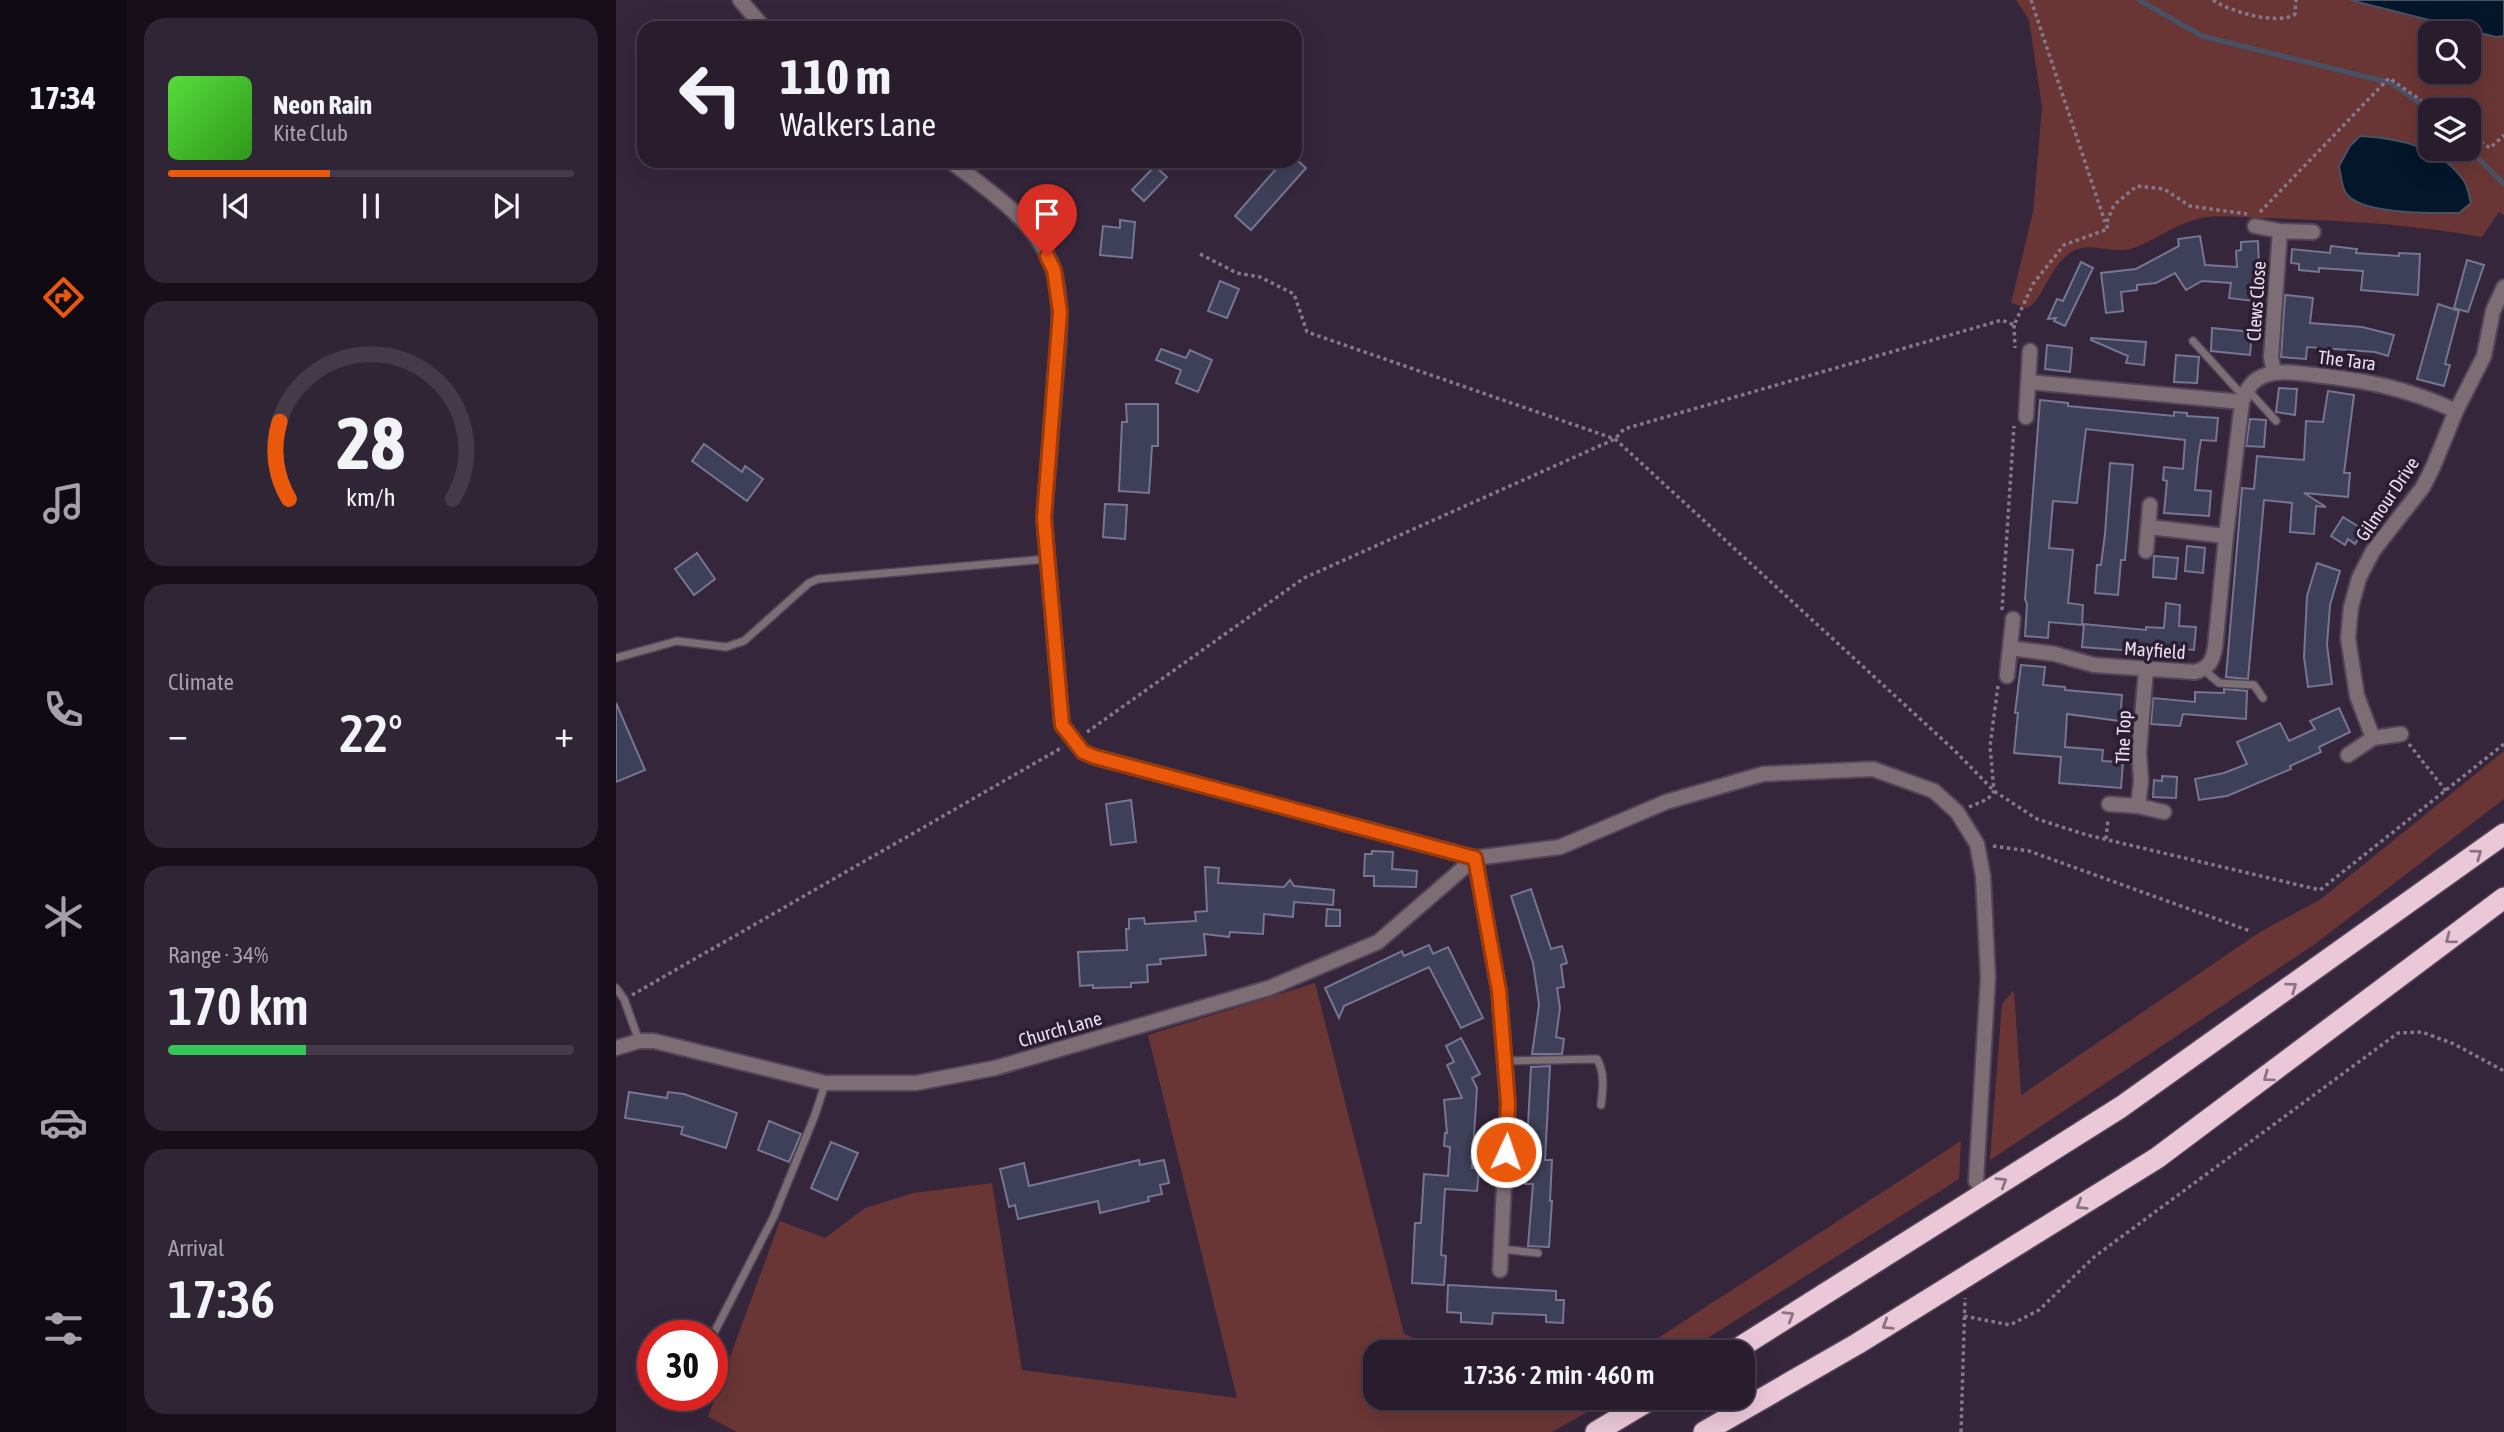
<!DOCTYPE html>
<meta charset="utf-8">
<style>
:root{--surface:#281c2d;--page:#302535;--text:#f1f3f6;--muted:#a5a1aa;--line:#443a49;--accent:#ea580c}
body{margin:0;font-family:"Asap Condensed",sans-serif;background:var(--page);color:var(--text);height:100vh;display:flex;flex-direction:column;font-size:26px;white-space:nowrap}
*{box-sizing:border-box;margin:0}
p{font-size:23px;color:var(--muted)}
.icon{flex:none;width:38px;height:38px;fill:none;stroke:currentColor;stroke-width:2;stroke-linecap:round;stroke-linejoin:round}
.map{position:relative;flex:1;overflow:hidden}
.side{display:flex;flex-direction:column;gap:18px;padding:18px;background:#160f19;width:490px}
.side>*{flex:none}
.guide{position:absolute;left:21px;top:21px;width:665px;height:147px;border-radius:21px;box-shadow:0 7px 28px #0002,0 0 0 2px var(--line);background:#281c2d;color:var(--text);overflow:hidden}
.tools{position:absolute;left:1802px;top:21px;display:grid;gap:14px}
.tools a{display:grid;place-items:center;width:63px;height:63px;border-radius:14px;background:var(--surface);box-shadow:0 7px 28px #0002,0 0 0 2px var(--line);font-size:35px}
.speed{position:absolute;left:21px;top:1320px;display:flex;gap:14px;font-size:35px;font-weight:700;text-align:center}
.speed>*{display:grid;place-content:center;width:91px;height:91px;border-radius:50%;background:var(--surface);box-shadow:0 7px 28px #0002,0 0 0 2px var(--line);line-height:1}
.speed .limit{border:10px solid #d22;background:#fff;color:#111}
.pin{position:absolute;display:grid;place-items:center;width:60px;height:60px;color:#fff;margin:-72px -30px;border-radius:50% 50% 50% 0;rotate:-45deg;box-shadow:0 0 7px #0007}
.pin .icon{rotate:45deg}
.me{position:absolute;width:77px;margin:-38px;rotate:3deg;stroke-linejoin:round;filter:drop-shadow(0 0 5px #0008)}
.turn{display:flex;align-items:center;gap:24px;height:147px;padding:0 28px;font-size:32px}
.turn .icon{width:91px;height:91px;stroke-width:2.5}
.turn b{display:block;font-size:49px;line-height:60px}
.big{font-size:52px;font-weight:600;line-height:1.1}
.side .card{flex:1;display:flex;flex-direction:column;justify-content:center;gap:10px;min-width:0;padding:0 24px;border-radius:21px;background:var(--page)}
.side .dial{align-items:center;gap:0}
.dial svg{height:182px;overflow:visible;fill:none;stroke:var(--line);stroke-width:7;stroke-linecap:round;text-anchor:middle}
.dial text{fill:var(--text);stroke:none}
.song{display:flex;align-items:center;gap:21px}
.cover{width:84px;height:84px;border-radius:10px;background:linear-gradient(135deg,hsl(110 70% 55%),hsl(110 70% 35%))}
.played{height:7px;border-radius:4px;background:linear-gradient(90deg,var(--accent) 40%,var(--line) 40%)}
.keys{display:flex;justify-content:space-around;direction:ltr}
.heat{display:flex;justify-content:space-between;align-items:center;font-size:38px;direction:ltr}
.charge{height:10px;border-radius:5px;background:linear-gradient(90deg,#34c759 34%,var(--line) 0)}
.trip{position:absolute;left:747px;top:1340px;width:392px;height:70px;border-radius:21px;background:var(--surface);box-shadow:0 7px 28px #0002,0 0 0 2px var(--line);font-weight:600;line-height:70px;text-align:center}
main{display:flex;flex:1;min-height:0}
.dock{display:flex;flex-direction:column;width:126px;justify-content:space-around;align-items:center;background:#100b12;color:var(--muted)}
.dock .icon{width:49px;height:49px}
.dock .on{color:var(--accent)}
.dock b{font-size:32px;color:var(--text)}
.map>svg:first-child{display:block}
</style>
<main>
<nav class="dock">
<b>17:34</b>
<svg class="icon on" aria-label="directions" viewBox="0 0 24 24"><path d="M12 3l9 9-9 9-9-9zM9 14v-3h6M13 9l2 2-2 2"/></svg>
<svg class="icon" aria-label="music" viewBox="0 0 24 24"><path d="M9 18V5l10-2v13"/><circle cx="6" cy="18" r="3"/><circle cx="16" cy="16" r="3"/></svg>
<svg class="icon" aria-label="phone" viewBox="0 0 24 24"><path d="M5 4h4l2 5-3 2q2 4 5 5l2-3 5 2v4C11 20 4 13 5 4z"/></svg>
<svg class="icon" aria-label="climate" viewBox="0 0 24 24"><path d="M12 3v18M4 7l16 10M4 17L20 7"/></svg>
<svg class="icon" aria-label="car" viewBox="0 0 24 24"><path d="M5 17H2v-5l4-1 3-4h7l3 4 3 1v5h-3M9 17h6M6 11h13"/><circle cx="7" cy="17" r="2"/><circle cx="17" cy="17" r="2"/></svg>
<svg class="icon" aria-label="filters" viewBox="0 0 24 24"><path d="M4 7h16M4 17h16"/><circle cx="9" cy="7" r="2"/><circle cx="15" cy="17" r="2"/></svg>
</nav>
<section class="side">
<div class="card">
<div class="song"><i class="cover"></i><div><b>Neon Rain</b><p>Kite Club</p></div></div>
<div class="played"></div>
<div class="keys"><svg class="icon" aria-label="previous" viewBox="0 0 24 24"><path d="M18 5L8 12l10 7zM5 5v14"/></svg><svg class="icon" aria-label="pause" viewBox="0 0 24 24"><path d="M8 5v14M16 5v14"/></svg><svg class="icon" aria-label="next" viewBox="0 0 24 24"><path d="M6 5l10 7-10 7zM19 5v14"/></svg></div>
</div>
<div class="card dial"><svg viewBox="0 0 100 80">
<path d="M14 69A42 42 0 1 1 86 69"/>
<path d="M14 69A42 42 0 0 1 10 35" stroke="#ea580c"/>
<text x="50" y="56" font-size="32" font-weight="700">28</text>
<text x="50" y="72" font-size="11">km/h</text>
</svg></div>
<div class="card"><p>Climate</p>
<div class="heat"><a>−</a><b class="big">22°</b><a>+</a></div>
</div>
<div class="card"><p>Range · 34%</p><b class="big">170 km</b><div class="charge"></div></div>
<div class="card"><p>Arrival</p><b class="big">17:36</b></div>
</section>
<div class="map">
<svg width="1888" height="1432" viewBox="0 0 1888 1432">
<rect width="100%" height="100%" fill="#36263c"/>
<path fill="#6a3535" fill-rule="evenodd" d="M1400,0H1734L1880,37L1888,36V215L1883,212L1866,237C1794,224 1721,220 1648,218C1626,218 1599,213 1578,220C1556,226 1537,242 1515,249C1498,254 1479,243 1462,249C1434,259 1429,300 1411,308L1395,303L1417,212L1426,107L1413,20ZM1815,33H1853V72H1815ZM1815,110H1853V149H1815Z
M1888,751V799L1699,944L1374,1160L1386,1004L1398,990L1405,1095L1644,932L1705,899Z
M699,983L788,1334L834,1353H760V1398H951L956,1400L996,1398L936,1432H121L92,1417L164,1221L209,1238L249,1208L297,1193L376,1183L406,1370L621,1398L532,1035Z
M1345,1141L1343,1179L1068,1353H1019Z"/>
<path fill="#03162a" stroke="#485264" stroke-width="2" d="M1734,0H1888V36L1880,37Z
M1744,136C1783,138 1825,147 1848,181C1852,187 1853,196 1855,203L1843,213C1817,213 1744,215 1730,193C1725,186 1725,174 1723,166L1734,146Z"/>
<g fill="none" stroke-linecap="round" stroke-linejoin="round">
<path stroke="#485264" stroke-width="5" d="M1523,0L1586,36L1775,83L1815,111
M1853,149L1888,184"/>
</g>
<path fill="#3e3f58" stroke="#757692" stroke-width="2" d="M667,161H682L690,168L635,230L619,216Z
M539,166L551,177L528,201L516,190Z
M504,220L519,222L516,258L484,255L487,226L504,228Z
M1584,236L1589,265L1621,267L1620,251L1625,250V242L1642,241L1643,265H1640L1637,301L1613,298L1615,283L1586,281L1570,290L1559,273L1540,283L1521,285V290L1505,292L1507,311L1490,313L1485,273L1520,269L1563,246L1562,239Z
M1715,246L1741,249L1740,253L1783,256V253L1804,254L1802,295L1745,290L1747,271L1703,268V272L1683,270V264L1675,263L1676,249L1714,253Z
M1851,260L1868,265L1852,312L1838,308Z
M1465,262L1477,268L1449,326L1438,321L1440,318L1432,319L1441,299L1447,301Z
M604,281L623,289L611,318L592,311Z
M1669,295L1697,298L1694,323L1746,327L1778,335L1772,356L1759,352L1691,347L1690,359L1665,357Z
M1822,304L1843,311L1829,364L1834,365L1828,386L1801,379Z
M1596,328L1636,332L1634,355L1595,351Z
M1475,338L1530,342L1528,365L1510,363L1512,356L1475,340Z
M1431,345L1456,348L1454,372L1429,369Z
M545,349L570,358L574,350L596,360L582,392L560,383L565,370L540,360Z
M1560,355L1583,357L1581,383L1558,382Z
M1663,388L1681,389L1679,415L1660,412Z
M1712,391L1738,395L1728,473H1734L1732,497L1688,493L1710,507L1700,506L1698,534L1674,532L1676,503L1648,500L1632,679L1610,677L1626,488L1638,489L1641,456L1688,460L1690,421L1707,422Z
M1424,400L1452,403V406L1558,416V412L1571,413V416L1602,418L1600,441L1585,440L1582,458L1579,490L1595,491L1593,516L1548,513L1551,481L1547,480L1548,467L1567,469L1569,440L1470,429L1461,503L1437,501L1433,548L1457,550L1452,603L1467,605L1466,625L1433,622L1432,638L1409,636L1411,604L1409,599Z
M510,404H542V446H536L533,493L503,491L506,422H511Z
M1634,419L1650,420L1648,447L1630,446Z
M88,444L126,472L129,466L147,479L131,501L76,461Z
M1494,463L1517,465L1509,560H1505L1502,595L1479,593L1481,565H1485L1489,534Z
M489,504L511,505L509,539L487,537Z
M1727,517L1748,530L1739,544L1732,539L1729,545L1715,536Z
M1571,546L1589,548L1587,573L1569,571Z
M81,553L99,579L78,595L59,569Z
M1538,556L1562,558L1560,579L1537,577Z
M1701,563L1724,571L1714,605L1711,645L1716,684L1692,687L1688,657L1691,596Z
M1550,603L1564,605L1563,626L1580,627L1578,650L1546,647L1545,653L1466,647L1468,624L1530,630V627L1548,628Z
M1405,665L1429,667L1427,685L1449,687V690L1506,695L1504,721L1451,714L1449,747L1487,750L1486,761L1507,762L1505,788L1443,783L1445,757L1398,753L1402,713H1399Z
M1608,689L1631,691L1630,719L1567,714L1564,726L1535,724L1537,698L1579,702V692L1608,693Z
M0,703L29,770L0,782Z
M1723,708L1734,732L1703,747L1705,752L1674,766L1675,769L1611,796L1583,800L1579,779L1608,773L1631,764L1621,742L1664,723L1673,741L1699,729L1694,721Z
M1546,776L1561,777L1560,798L1537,797L1538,780L1546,781Z
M515,800L520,842L495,845L490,804Z
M756,851L777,852L776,869L801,871L800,887L758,886V876H748L749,854H756Z
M589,867L603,868L602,883L668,887L674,880L678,886L718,890L717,905L678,902L677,917L648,914L647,934L614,932L613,937L588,934L590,955L544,959L545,964L531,965L532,982L515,983V987L477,988V985L464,986L462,952L511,950L510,929H513V919L528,918L529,924L580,921L579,912L591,911Z
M915,889L935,949L946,946L951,963L945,965L948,987L941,988L944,1008L940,1037L948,1039L946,1054H916L923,1005L921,990L917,963L895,896Z
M711,909L724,910V926H710Z
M813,945L817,954L832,947L867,1018L845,1028L813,967L728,1006L723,1018L709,988L786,951L788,956Z
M845,1038L864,1074L856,1078L861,1088L856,1168H863L861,1191L829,1189L825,1255L830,1256L828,1285L796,1283L799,1223H805L808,1174L832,1176L834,1147L828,1146L829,1133H831L828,1100L846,1098L831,1065L838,1062L830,1046Z
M934,1066L929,1160H936L934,1201H936L933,1247L912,1246L917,1184H909L915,1067Z
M13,1092L51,1098L52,1092L68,1094L121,1113L110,1148L65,1134L67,1127L9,1118Z
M153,1121L185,1134L173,1162L142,1150Z
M215,1142L242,1153L221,1200L195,1188Z
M523,1160L524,1165L548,1160L553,1183L544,1185L546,1194L532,1197L533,1201L484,1213L482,1201L402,1219L399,1205L393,1207L384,1169L408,1163L413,1186Z
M832,1285L940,1291V1300H948L947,1323L930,1322V1315L877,1313L876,1324L845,1322V1313L831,1312Z"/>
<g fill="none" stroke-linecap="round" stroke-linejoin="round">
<g stroke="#534458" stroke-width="10">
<path id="service" d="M1577,341L1628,397
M1632,390L1660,421
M0,658L61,641L110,647L128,641L193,583L202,579L431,559
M1587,669L1603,683L1638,685L1647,698
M0,988L8,999L23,1041
M889,1061L981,1059C989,1073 987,1089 985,1105
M886,1249L922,1253
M98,1333L158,1216L199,1115L209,1084"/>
</g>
<g stroke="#534458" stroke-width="18">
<path id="minor" d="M124,0L148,28
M334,161C372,190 421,221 437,269C444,290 444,316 443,338L428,518L446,725L467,752L479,757L859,858L944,847L1050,802L1147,774L1257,769L1318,791L1341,812L1361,844L1367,876L1372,977L1360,1181
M1639,226L1664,231L1697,232
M1658,373L1655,357L1664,231
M1413,382L1626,402
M1410,417L1414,351
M1533,527L1610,536
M1530,551L1534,505
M1394,648L1439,654L1478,665L1579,672C1593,668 1596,662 1599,648L1610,536L1626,402C1630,392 1634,382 1645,377C1661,369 1681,373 1699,375C1752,381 1791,388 1840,411
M1391,676L1397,619
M1757,738L1741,696L1732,638L1735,607L1743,578L1757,551L1807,487L1817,467L1840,411L1868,356L1877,311L1888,287
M1732,755L1757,738L1785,734
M1493,804L1522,806L1548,812
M1522,806L1525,781L1523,752L1530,670
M859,858L883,991L892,1103L884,1270
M0,1048L23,1041H38L209,1083H300L379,1068L653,988L762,942L859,858"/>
</g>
<g stroke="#534458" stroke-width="24">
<path id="motorway" d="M1115,1353L1505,1107L1888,834
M980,1432L1037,1398
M1088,1432L1241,1344L1541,1158L1888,898"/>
</g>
<path stroke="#86788b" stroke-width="3.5" stroke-dasharray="3.5 3.5" stroke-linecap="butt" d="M1415,0L1489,222
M1597,0C1612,11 1663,26 1679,14L1680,0
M1853,134L1874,148L1888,135
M1644,212L1773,78L1819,110
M584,254L621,273L644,277L678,294L691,332L999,439L1338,750L1378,791L1421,819L1471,835L1704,890L1888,744
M1398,325L1399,348
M1386,610L1398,426
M471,732L688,578L999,439L1008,429L1386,320L1398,325L1417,284L1448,245L1492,229L1490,224L1498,205L1521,186L1548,189L1574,206L1631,214
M1793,744L1830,791
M1353,807L1372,799L1378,791L1374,746L1382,686
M1490,839L1492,820
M1377,846L1413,851L1634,931
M16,995L447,747
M1348,1316L1394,1325L1423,1310L1478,1257L1782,1033L1806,1032L1838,1044L1888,1071
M1345,1432L1349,1298"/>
<use href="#service" stroke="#7c6e74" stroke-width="7"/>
<use href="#minor" stroke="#7c6e74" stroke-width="14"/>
<use href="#motorway" stroke="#eac8d8" stroke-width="21"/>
</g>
<defs><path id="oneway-chevron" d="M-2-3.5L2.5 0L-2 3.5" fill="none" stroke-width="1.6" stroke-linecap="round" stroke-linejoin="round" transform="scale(1.75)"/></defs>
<g stroke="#8a7285">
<use href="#oneway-chevron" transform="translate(1861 854) rotate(-36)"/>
<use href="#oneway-chevron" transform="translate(1834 939) rotate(143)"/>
<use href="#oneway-chevron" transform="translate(1676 987) rotate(-36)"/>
<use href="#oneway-chevron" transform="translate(1652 1077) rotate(144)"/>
<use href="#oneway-chevron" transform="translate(1386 1182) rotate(-32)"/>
<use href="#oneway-chevron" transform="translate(1465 1205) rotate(148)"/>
<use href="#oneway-chevron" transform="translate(1173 1316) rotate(-32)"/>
<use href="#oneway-chevron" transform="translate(1271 1325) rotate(148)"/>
</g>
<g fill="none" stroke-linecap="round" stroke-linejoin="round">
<g stroke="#983908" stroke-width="18">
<path id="route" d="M431,256L438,270L444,312L428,518L446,725L467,752L479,757L859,858L883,991L892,1103L890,1152"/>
</g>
<use href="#route" stroke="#ea580c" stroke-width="12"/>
</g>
<g text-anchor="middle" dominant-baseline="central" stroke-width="7" stroke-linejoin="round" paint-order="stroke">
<g font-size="19" fill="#e9dfed" stroke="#2b1d32">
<text transform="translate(1640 301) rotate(-86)">Clews Close</text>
<text transform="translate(1731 360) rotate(7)">The Tara</text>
<text transform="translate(1771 499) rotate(-56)">Gilmour Drive</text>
<text transform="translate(1539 650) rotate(4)">Mayfield</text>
<text transform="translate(1507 737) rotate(-88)">The Top</text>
<text transform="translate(444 1029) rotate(-16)">Church Lane</text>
</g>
</g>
</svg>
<div class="tools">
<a><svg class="icon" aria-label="search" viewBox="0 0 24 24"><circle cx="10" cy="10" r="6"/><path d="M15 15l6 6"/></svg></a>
<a><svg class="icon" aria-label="layers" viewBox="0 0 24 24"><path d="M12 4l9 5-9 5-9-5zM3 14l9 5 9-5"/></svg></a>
</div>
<div class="speed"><div class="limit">30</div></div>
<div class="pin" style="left:431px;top:256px;background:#d93025"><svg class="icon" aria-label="arrive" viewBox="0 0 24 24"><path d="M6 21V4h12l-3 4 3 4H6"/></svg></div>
<svg class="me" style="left:890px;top:1152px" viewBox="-20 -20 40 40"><circle r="17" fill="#ea580c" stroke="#fff" stroke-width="3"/><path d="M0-11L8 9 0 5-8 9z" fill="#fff"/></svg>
<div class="trip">17:36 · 2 min · 460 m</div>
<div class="guide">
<div class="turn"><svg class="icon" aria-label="left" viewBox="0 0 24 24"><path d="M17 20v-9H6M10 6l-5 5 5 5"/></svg><div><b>110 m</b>Walkers Lane</div></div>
</div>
</div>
</main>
